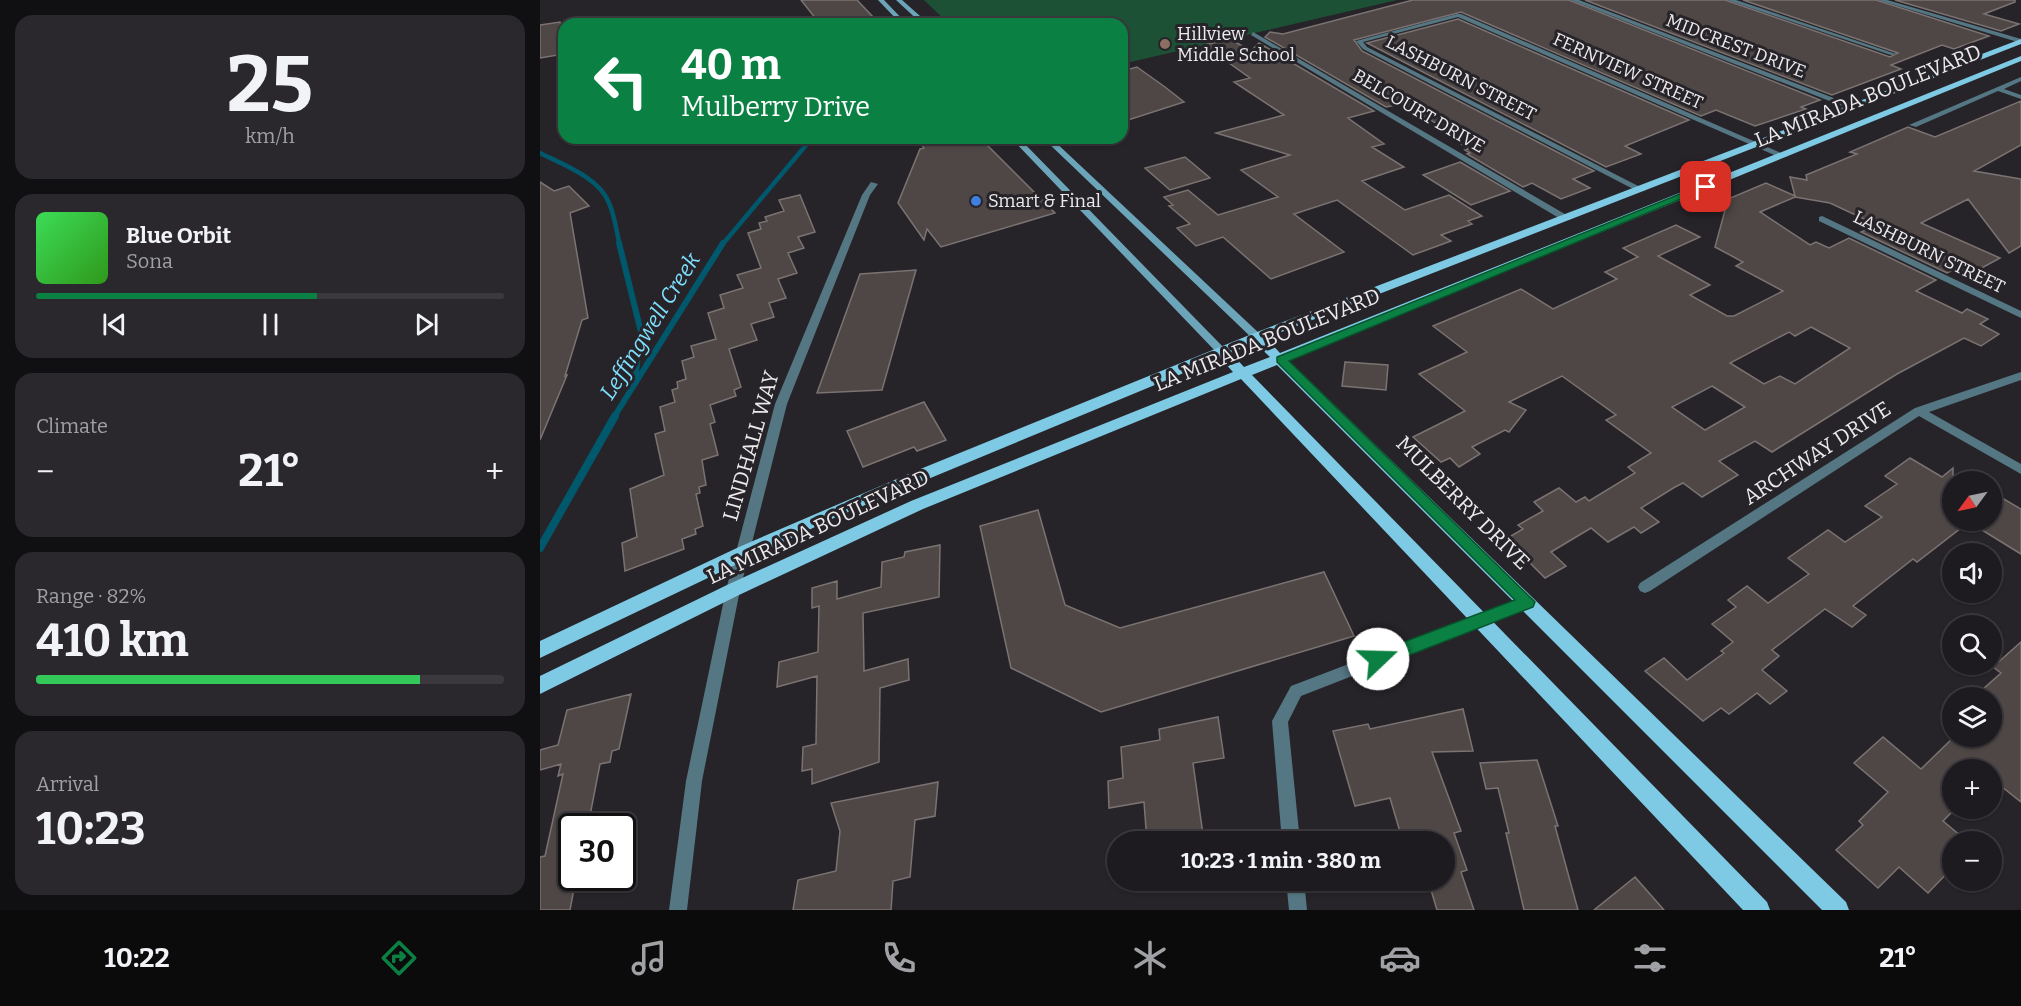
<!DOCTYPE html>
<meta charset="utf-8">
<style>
:root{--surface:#1d1b1f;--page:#2a282c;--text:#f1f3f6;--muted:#a0a1a4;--line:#3b393d;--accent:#0b8043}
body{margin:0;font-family:Bitter,serif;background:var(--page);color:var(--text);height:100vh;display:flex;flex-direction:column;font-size:22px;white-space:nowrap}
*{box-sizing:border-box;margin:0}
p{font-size:20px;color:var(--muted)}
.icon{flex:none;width:33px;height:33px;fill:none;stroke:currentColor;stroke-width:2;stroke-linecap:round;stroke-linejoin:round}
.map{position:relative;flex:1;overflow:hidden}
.details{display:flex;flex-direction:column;gap:15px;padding:15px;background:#100f11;width:540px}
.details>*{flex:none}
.top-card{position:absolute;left:18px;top:18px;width:570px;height:126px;border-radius:18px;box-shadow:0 2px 4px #0004,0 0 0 2px var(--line);background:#0b8043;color:#fff;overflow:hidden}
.needle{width:39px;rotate:237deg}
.fabs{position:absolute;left:1402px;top:471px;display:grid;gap:12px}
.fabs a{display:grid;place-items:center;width:60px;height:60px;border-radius:50%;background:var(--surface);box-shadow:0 2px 4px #0004,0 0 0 2px var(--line);font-size:30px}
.speed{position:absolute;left:18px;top:813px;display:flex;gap:12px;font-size:30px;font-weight:700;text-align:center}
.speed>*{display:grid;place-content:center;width:78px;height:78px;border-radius:50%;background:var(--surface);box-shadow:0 2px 4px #0004,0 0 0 2px var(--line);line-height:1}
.speed .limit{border:3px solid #111;border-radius:9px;background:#fff;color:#111}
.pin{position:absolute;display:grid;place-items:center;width:51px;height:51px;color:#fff;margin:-26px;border-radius:12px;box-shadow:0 3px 9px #0006}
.me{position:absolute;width:66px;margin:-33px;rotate:69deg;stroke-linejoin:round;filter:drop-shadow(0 0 4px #0008)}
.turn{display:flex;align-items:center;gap:21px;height:126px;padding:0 24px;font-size:27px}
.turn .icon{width:78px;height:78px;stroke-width:2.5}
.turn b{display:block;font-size:42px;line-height:51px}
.big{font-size:45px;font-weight:700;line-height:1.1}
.details .tile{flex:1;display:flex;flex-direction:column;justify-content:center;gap:9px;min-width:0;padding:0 21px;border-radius:18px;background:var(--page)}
.details .dial{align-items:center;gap:0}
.dial b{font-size:78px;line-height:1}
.song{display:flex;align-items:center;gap:18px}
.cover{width:72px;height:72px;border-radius:9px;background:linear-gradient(135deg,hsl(130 70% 55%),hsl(110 70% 35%))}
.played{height:6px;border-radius:3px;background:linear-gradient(90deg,var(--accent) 60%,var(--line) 60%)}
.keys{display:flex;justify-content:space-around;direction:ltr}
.heat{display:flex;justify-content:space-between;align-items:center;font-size:33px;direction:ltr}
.charge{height:9px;border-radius:4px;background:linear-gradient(90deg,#34c759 82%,var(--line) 0)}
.trip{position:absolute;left:567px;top:831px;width:348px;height:60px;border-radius:30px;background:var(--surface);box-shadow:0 2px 4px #0004,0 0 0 2px var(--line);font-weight:700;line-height:60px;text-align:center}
.tab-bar{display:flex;height:96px;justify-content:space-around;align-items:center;background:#0c0b0c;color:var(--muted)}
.tab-bar .icon{width:42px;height:42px}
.tab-bar .on{color:var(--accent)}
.tab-bar b{font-size:27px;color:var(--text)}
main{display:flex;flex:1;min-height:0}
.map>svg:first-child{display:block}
</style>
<main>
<section class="details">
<div class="tile dial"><b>25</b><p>km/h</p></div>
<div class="tile">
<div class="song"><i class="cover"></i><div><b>Blue Orbit</b><p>Sona</p></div></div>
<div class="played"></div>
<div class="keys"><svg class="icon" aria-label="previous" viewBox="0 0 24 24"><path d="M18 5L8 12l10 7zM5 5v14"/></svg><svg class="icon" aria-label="pause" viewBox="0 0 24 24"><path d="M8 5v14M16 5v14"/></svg><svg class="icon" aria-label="next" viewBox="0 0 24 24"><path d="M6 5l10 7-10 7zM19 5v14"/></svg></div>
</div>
<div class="tile"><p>Climate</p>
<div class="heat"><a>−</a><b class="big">21°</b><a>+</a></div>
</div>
<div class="tile"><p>Range · 82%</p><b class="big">410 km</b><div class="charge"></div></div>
<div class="tile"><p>Arrival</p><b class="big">10:23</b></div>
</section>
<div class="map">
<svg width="1481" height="910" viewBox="0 0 1481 910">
<rect width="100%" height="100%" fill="#272429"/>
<path fill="#1c5136" d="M384,0H857L582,64V24H409Z"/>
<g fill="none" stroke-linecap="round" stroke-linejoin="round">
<path stroke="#00586c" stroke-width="4.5" d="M0,153C22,164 60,178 69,203C75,216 76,231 80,245
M182,245L272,138"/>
<path stroke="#00586c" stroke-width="6" d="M79,243L101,332L95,379
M74,417L183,243"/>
<path stroke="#00586c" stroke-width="8" d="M0,548L75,416"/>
</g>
<path fill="#4f4746" stroke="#7b7372" stroke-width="1.5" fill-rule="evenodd" d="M261,0H317L334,18L286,24L281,18L276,19Z
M873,0H1029L1280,100L1261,107L1266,109L1215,126L1176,110L1161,116L921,12L814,40L822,51L1054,171L1033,179L1050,188L1021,199L992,183L983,187L927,154L930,153L925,150L929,149L899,130L905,128L861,104L846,107L725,37L730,32L743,34Z
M1045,0H1185L1350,57L1358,53L1203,0H1336L1449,36L1414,49L1402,45L1351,65L1361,69L1292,95Z
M1355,0H1475V2L1444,14L1479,24L1461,31Z
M918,19L1149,120L1085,146L1101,154L1066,167L827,43Z
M20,22L24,54L0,58V25Z
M690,39L711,51L719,43L834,111L808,118L844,144L832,147L864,167L822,181L865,210L909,195L942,216L928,221L932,224L901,235L911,241L873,255L797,200L754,214L804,252L731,279L683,237L656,246L637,228L650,224L629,206L633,205L624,197L648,190L678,215L738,197L701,170L750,155L676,133L744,115L694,82L710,78L664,45Z
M597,67L625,87L644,102L582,122V71Z
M1481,101V145L1434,171L1481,179V246L1469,253L1428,199L1381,223L1460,258L1427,276L1413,270L1407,273L1321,232L1337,225L1290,203L1255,197L1220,212L1270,245L1276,242L1289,248L1309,238L1396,280L1376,291L1422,313L1427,309L1448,319L1440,324L1459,334L1441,346L1424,338L1357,374L1232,452L1215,441L1179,461L1198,475L1162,497L1143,483L1135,487L1101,508L1119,522L1101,533L1094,527L1068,542L1051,528L1011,552L1026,566L1005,578L966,539L983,529L978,525L1003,511L994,502L1019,488L1036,502L1045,497L1049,501L1095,473L1088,467L1111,453L1066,420L1076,415L1022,376L969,402L986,410L969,432L965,430L932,447L940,454L919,467L910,458L901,462L873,437L925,411L879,374L927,352L893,326L981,289L1013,309L1077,279L1065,272L1098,257L1083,248L1136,225L1160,237L1118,256L1170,285L1150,295L1187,316H1194L1243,291L1196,266L1203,262L1175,247L1188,199L1226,183L1255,196L1250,177L1267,180L1266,175L1317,154L1310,152L1368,127L1395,137ZM1271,327L1310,348L1255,384L1240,376L1224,384L1190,363L1249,332L1255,336ZM1172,386L1205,407L1165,430L1132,407Z
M376,138H440L515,213L401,247L387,229L384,240L358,203L380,149L384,148Z
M645,157L670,178L630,190L605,168Z
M920,162L970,191L931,205L883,175Z
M0,182L14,191L29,186L49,206L30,213L48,318L42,320L25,376L27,375L0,440Z
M260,195L275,232L258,237L264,248L248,253L257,273L238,279L246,298L229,303L234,317L211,324L217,340L189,349L201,387L194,390L196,396L170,405L175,422L170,424L178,455L162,460L166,485L159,487L160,493L156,494L163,526L155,529L156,534L142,539L144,549L85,571L82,543L97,537L90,489L124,475L115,434L125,431L120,407L135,402L132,390L138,388L137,382L146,379L142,361L154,357L151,346L176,339L168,313L184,308L180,295L203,288L197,275L221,268L208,233L221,229L219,223L227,221L225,217L244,211L239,200Z
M376,270L342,390L277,393L320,274Z
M805,362L848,365L846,390L802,386Z
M384,402L406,440L377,451L374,447L323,467L307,431Z
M1370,458L1402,477L1413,468V520H1452V492L1481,509V554L1429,522L1377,562L1373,559L1313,606L1326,615L1312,627L1285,609L1232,650L1239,656L1222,670L1247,691L1230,704L1217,693L1189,714L1181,708L1163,721L1105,671L1124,658L1147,680L1184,653L1181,651L1193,642L1172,624L1196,607L1188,600L1207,586L1228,603L1269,574L1248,558L1288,530L1305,542L1342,517L1325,506L1357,484L1345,476Z
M498,510L525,605L580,628L784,572L814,636L561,712L471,668L440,526Z
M400,545L399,597L323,613L324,671L368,659L369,680L340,688L339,762L272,784V769L262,771L263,747L276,744L277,676L237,687L239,662L278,652L279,606L272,608V588L297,581V599L341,587L342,562L364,557L365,552Z
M1481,642V802L1452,779V770H1413V811L1403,821L1428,842H1413V867L1388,893L1359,867L1338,888L1296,850L1323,825L1319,821L1348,792L1314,763L1343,737L1381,769L1415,736H1452V698H1433L1461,673L1453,667Z
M91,694L79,749L72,751L70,762L60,764L48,826H32V878H36L30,910H0V857L5,856L23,774L18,776L21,764L0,770V750L18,745L27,710Z
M923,709L933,751L892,752L921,831L914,833L927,870L921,872L934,910H897L888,880H904V842H863L850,798L815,806L793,731L828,724L830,729Z
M678,717L684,758L653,763L664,842H607L604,802L569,808L568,781L583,778L581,747L620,740L619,729Z
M997,760L1018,826H1015L1038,910H984L966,833H969L958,788L946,789L940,763Z
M398,782L395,816L375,820L370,877L353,881L351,910H253L258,880L296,871L300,831L291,803Z
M1095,877L1124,910H1054Z"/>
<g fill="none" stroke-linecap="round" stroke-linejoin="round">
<path fill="#547783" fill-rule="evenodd" d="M1031,0H1039L1317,107L1310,109Z
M1187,0H1196L1356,54L1351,55Z
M1338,0H1347L1481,39V43Z
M917,14H921L1248,156L1241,158L918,17L823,42L827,47L1106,190L1099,192L823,49L816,41Z
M713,32L1030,217L1031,219L1024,221L711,35Z
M1481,77V81L1464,89L1481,95V99L1458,91L1376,127L1369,125Z
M331,182L338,184L330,195L247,404L200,590L162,781L147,910H129L146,781L186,590L235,404L322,195Z
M1282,216L1481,311V318L1279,221V217Z
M1481,372V380L1389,412L1481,464V474L1379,416L1110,591L1105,593L1100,591L1098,587L1100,583L1375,408Z
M987,596L992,598L994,602L992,606L761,696L748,722L760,842H742L732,721L751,686Z
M746,880H764L767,910H749Z"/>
<path fill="#6ca5b9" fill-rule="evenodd" d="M338,0H344L367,24H361Z
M356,0H362L389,24H382Z
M471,138H479L687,351L688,353L687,355H679Z
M503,138H511L721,335L722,337L721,339H713Z"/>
<path fill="#7ec9e3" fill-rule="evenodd" d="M1481,39V44L726,338L740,353L1481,56V61L748,360L1306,902L1309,910H1282L737,365L712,375L1227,902L1230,910H1203L701,379L383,509L199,595L0,694V676L187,585L371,501L693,372L680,358L294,518L0,658V641L199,547L373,472L712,334ZM715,343L730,357L704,367L691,353Z"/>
</g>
<path fill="#0b8043" stroke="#07532c" stroke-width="1.5" d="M1162,185L1170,187L749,361L995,602L993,607L844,665L838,667L832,665L830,659L832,654L975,600L737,362V357Z"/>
<circle fill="#8d6e63" stroke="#272429" stroke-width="2" cx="625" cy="44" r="6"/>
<circle fill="#3f7fe0" stroke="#272429" stroke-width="2" cx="436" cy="201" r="6"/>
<g text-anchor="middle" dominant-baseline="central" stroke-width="6" stroke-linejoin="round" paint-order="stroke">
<g font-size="18" fill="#eceaed" stroke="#272429" text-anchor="start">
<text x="637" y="34">Hillview<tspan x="637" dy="21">Middle School</tspan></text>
<text x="448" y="201">Smart &amp; Final</text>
</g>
<g font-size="18" fill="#eceaed" stroke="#272429">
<text transform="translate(1196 46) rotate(21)">MIDCREST DRIVE</text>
<text transform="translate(1088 71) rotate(24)">FERNVIEW STREET</text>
<text transform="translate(921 78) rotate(27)">LASHBURN STREET</text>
<text transform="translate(879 111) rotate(30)">BELCOURT DRIVE</text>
<text transform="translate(1389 252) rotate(26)">LASHBURN STREET</text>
</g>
<g font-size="21" fill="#eceaed" stroke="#272429">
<text transform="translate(1328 96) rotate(-22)">LA MIRADA BOULEVARD</text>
<text transform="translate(727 340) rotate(-22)">LA MIRADA BOULEVARD</text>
<text transform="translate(211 446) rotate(-74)">LINDHALL WAY</text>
<text transform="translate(1277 453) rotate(-33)">ARCHWAY DRIVE</text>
<text transform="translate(923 503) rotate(45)">MULBERRY DRIVE</text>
<text transform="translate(278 527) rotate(-25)">LA MIRADA BOULEVARD</text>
</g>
<g font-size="22" font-style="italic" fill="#7ee1ff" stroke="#272429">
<text transform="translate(110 326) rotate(-58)">Leffingwell Creek</text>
</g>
</g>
</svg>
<div class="fabs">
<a><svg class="needle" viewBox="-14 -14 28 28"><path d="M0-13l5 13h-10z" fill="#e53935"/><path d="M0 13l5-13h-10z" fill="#a0a1a4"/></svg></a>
<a><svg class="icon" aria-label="sound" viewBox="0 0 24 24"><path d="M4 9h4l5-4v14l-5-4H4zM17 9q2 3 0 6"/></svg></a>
<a><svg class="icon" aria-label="search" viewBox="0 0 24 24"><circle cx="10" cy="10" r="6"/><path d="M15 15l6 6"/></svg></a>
<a><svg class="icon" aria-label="layers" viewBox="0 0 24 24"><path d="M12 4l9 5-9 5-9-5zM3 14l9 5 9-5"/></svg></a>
<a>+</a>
<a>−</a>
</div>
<div class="speed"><div class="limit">30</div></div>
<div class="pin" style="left:1166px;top:187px;background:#d93025"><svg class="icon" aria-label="arrive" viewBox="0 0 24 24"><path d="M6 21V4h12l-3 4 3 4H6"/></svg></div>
<svg class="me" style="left:838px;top:659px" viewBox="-20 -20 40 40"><circle r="19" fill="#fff"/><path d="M0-13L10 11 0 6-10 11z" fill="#0b8043"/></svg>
<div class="trip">10:23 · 1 min · 380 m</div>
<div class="top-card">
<div class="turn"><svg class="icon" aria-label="left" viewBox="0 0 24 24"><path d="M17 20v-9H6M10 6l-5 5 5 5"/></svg><div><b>40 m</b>Mulberry Drive</div></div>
</div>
</div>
</main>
<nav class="tab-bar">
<b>10:22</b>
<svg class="icon on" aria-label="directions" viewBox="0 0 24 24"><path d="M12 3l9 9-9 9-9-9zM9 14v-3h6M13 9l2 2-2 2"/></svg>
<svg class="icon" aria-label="music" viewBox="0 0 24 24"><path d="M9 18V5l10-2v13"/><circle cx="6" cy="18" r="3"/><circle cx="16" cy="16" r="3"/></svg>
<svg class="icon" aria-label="phone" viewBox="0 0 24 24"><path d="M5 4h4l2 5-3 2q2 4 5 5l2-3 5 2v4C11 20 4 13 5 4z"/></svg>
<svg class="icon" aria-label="climate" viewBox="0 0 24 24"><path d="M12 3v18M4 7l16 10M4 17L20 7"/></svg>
<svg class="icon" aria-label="car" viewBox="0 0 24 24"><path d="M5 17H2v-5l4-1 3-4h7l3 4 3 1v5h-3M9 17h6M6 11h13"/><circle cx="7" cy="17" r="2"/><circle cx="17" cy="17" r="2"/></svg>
<svg class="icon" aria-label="filters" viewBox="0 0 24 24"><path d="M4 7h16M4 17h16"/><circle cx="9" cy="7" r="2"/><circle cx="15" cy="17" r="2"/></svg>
<b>21°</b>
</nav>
